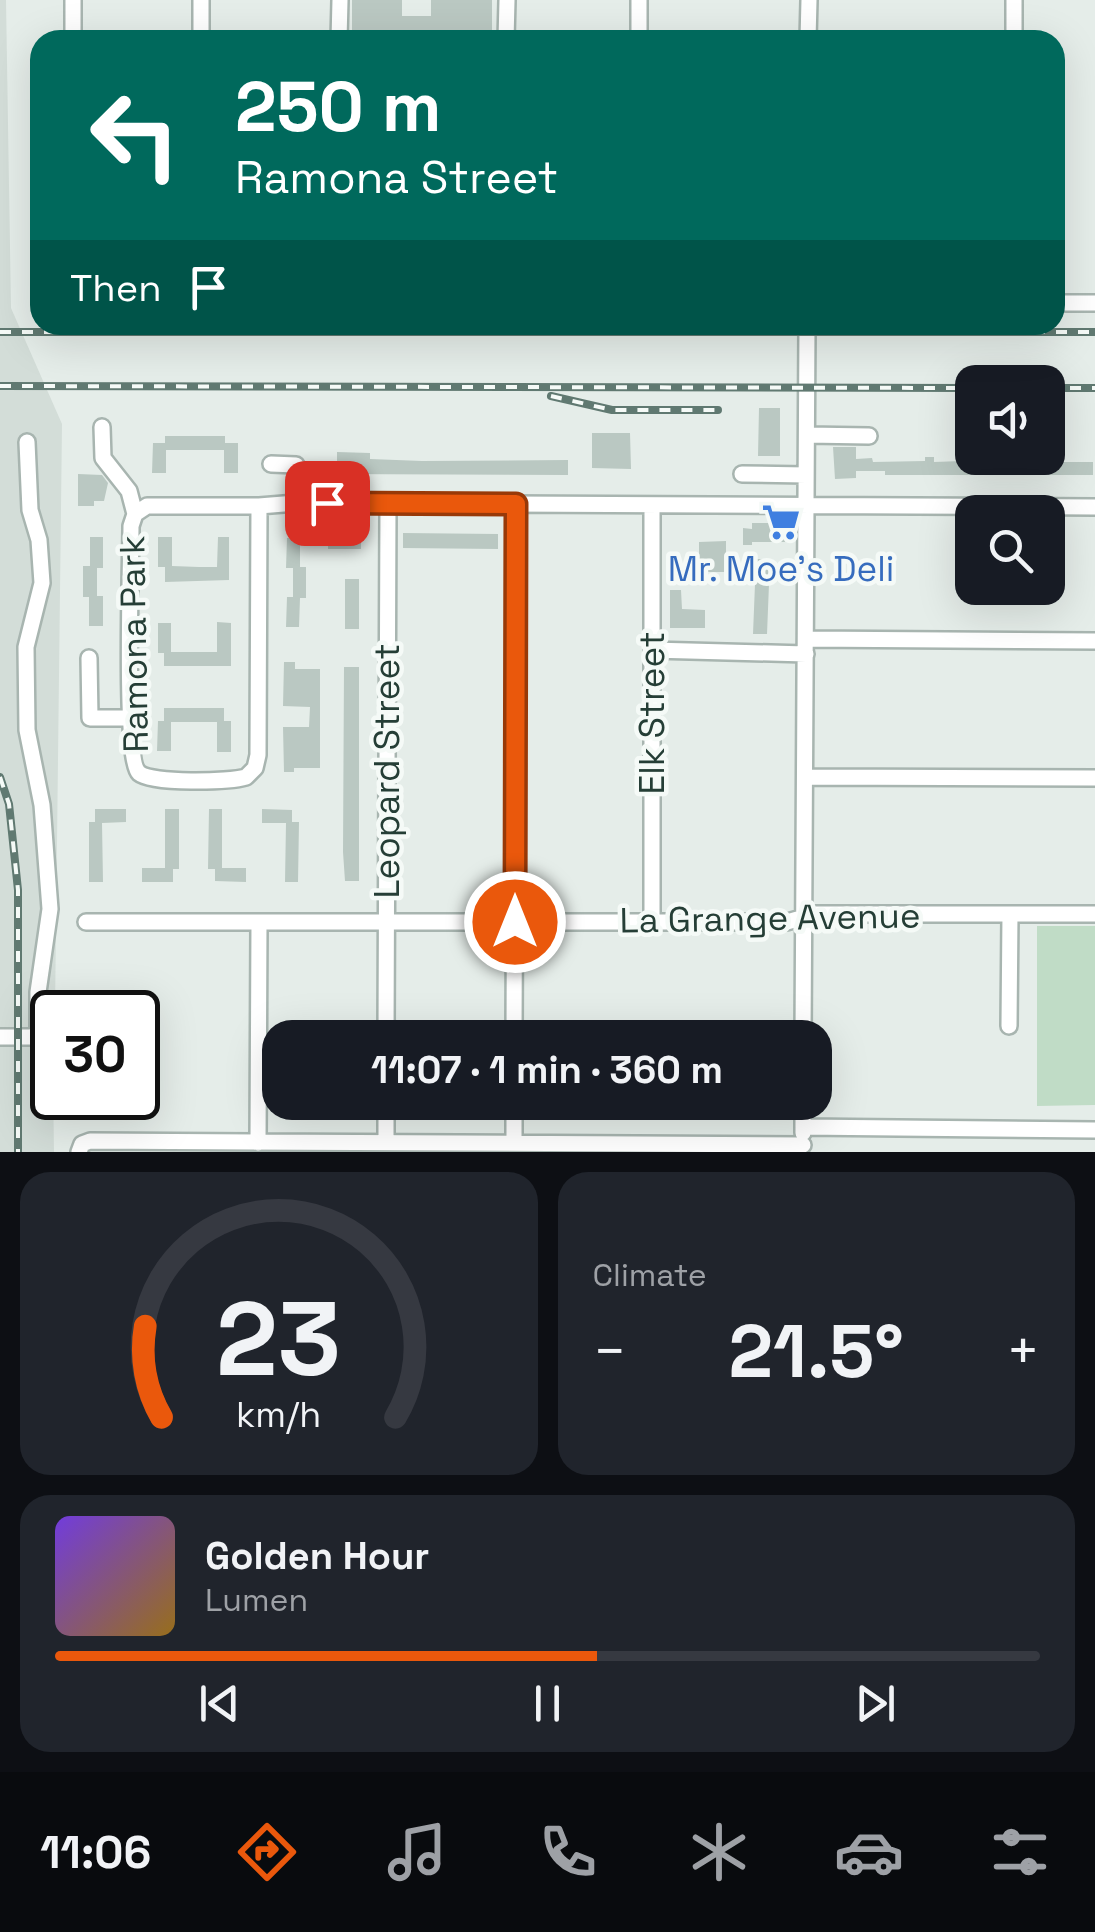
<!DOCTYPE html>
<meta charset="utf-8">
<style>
:root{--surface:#171b24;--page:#20242c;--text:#f1f3f6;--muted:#9ea1a6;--line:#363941;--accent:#ea580c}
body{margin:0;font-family:"Space Grotesk",sans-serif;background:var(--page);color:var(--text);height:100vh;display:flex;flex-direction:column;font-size:38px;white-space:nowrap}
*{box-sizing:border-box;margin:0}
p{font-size:32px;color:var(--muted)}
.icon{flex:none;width:55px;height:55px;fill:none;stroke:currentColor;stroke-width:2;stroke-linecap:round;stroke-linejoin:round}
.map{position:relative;height:1152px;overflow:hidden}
.sheet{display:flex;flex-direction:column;gap:20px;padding:20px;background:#0d0f14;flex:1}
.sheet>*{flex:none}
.guide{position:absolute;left:30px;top:30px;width:1035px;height:305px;border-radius:30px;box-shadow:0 10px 40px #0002;background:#00695c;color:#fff;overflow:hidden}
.controls{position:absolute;left:955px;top:365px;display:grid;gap:20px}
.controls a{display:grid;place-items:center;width:110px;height:110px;border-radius:20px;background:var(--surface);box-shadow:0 10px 40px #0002;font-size:50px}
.speed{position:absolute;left:30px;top:990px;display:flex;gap:20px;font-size:50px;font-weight:700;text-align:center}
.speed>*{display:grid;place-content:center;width:130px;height:130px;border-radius:50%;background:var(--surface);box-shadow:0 10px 40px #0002;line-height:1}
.speed .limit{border:5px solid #111;border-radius:15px;background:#fff;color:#111}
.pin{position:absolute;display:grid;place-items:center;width:85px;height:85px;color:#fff;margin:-42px;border-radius:20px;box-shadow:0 5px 15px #0006}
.me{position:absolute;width:110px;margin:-55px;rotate:0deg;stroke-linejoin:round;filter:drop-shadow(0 0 8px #0008)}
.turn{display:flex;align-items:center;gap:35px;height:210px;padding:0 40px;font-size:45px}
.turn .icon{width:130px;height:130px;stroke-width:2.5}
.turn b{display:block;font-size:70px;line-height:85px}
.then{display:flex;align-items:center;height:95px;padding:0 40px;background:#0003;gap:20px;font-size:38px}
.big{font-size:75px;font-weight:600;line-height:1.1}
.sheet .widget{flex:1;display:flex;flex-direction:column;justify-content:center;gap:15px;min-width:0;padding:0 35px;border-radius:30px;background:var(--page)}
.sheet .dial{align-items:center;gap:0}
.dial svg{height:260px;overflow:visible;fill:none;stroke:var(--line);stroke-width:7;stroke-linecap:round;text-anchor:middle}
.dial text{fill:var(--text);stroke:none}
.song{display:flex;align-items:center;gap:30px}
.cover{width:120px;height:120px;border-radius:15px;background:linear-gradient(135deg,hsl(260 70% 55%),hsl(40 70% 35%))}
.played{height:10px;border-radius:5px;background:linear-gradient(90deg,var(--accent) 55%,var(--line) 55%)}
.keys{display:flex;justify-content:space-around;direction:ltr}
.heat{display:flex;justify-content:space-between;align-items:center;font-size:55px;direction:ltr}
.sheet .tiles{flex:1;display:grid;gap:20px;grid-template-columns:1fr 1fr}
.widget:last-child{grid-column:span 2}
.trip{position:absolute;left:262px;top:1020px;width:570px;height:100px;border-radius:30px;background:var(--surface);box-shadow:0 10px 40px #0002;font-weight:600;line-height:100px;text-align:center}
.tab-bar{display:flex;height:160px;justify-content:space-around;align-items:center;background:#090b0e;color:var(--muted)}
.tab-bar .icon{width:70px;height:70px}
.tab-bar .on{color:var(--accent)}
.tab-bar b{font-size:45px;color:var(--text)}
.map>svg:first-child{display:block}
</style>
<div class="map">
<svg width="1095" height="1152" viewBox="0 0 1095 1152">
<rect width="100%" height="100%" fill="#e5ede9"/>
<path fill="#d3ddd8" d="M0,0H6L11,308L62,424L55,1012H52L54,1152H0Z"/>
<path fill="#c0dcc6" d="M1037,926H1095V1105L1037,1106Z"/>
<path fill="#bac8c2" d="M352,0H402V16H431V0H492V40H352Z
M759,408H780V456H758Z
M592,433H630L631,469L592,468Z
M165,436H225V443H238V473H224V450H166V473H152L153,443H165Z
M833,447H856V459L872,458L873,462L925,461V457H934V462L962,461L961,457H970V462H1093V475H885V471H856V478L835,479Z
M337,452L370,453V459L422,461L568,460V475L326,474L327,461H337Z
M78,474L102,475L108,483L104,501H94V506H78Z
M752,523H786L785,542H752V545H743V528L752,529Z
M328,531H361V549H328Z
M403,533L498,534V549L403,548Z
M90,537H103V568H97V596H103V626H89V597H83V566H90Z
M158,537H172V566L199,567H217L218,537H229V580L165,582V567H158Z
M287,538H300V567H306V598H300L299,627H286L287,597H293V568H286Z
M726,541V572H699V542Z
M756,559H770L767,634H753Z
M345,579H359V629H345Z
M670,590H681L682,609L705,610V628H670Z
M217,622L231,623V666H164V653H158V623H171V652H217Z
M284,662H295V669H320V768H294V772H284L283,727H309L310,707L283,706Z
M344,667H359V881H345L343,852Z
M164,708H224V721H231V752H217V722H171V751H157L158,721H164Z
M95,809H126V822L102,823L103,882H89V822H95Z
M165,809H179V869H173V882H142V868H165Z
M209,809H222V868H246V882L215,881V869H208Z
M262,809L292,810V822H299L298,882H285L286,823H262Z"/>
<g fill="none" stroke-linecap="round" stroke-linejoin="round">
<g stroke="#a8b5b0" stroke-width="20">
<path id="minor" d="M73,0V40
M201,0V40
M339,40L340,0
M506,40L507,0
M639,40V0
M808,40L809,0
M1014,40V0
M1055,303H1095
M102,427L103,458L129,491L135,514
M807,435L869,436
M271,464L296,465V503
M742,474L806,475
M147,506H259L258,755L255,768L246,777C229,782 152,784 139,773C124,760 131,559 131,526L135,514Z
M259,506L296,503L1095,507
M806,639L1095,641
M652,650L806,654
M89,658L90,718H130
M805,777L1095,778
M652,921V505
M86,922H787L815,914H1095
M1009,1026L1010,914
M0,1037H33L38,1031V992L50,909L42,805L27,730L26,647L42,583L39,540L30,510L27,442
M386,1038L388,504
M514,1038L516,504
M803,1038L807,325
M803,1127L1095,1130
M803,1133V1102
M258,1143L259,922
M386,1143V1102
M514,1143V1102
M79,1152L82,1144L90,1141L803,1145"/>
</g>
<use href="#minor" stroke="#fff" stroke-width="15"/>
<g stroke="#607971" stroke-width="8">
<path id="rail" d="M0,332H1095
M0,386L972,388
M1048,388H1095
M551,396L612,410H718
M0,777L9,804L18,890V1152"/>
</g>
<use href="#rail" stroke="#f5faf7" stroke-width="4" stroke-dasharray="11" stroke-linecap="butt"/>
</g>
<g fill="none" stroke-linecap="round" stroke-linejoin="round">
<g stroke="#983908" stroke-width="25">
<path id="route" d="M327,503L516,504L515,922"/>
</g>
<use href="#route" stroke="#ea580c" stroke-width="18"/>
</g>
<defs>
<g id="supermarket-bare" transform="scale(3)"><path d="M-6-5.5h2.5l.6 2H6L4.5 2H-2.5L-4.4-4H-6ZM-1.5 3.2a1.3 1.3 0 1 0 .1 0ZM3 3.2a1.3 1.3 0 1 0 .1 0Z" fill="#3f7fe0" stroke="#f5faf7" stroke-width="2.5" paint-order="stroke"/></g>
</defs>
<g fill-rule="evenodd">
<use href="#supermarket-bare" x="781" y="522"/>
</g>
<g text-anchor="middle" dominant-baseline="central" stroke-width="9" stroke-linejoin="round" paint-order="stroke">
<g font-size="35" fill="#366cbe" stroke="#f5faf7">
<text x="781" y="569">Mr. Moe's Deli</text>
</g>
<g font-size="35" fill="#253e36" stroke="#f5faf7">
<text transform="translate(134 644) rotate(-91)">Ramona Park</text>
<text transform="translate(652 713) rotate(-90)">Elk Street</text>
<text transform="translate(387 771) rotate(-90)">Leopard Street</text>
<text transform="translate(770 918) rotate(-1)">La Grange Avenue</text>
</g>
</g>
</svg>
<div class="controls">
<a><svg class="icon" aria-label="sound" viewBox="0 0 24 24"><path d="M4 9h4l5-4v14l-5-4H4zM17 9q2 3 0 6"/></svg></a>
<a><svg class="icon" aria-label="search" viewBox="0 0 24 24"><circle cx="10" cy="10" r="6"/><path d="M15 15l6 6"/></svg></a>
</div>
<div class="speed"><div class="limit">30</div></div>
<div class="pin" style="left:327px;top:503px;background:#d93025"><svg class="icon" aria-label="arrive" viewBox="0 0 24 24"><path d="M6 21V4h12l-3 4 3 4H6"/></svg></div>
<svg class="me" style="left:515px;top:922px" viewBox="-20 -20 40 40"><circle r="17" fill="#ea580c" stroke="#fff" stroke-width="3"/><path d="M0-11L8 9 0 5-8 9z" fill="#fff"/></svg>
<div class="trip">11:07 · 1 min · 360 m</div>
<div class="guide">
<div class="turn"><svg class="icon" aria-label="left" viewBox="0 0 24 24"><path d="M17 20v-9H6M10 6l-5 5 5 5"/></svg><div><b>250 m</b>Ramona Street</div></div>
<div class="then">Then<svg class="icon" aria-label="arrive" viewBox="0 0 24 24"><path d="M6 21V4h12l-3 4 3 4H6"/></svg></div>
</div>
</div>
<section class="sheet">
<div class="tiles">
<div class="widget dial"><svg viewBox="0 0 100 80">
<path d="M14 69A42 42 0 1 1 86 69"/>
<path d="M14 69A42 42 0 0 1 9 41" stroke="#ea580c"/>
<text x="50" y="56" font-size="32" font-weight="700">23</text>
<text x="50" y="72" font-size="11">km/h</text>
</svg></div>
<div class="widget"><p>Climate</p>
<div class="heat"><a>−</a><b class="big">21.5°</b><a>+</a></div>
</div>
<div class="widget">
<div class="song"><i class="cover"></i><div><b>Golden Hour</b><p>Lumen</p></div></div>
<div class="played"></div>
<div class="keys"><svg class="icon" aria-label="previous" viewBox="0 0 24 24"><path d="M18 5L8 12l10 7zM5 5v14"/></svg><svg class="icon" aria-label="pause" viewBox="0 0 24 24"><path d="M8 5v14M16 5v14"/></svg><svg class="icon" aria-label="next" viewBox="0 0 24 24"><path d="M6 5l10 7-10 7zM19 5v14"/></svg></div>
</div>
</div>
</section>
<nav class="tab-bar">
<b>11:06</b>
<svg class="icon on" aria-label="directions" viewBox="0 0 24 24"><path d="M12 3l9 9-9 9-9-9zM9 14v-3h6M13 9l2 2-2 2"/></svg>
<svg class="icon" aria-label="music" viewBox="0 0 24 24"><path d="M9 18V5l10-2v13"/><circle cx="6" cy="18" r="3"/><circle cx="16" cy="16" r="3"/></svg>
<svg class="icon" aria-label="phone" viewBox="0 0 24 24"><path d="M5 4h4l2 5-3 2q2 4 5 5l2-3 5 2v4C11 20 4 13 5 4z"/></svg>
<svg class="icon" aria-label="climate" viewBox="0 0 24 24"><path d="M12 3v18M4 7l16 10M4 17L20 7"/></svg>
<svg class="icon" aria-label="car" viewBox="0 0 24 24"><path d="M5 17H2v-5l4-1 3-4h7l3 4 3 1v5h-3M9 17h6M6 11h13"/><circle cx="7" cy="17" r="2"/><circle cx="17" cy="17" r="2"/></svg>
<svg class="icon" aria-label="filters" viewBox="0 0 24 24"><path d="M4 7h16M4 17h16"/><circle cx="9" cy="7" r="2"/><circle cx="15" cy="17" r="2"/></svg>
</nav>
